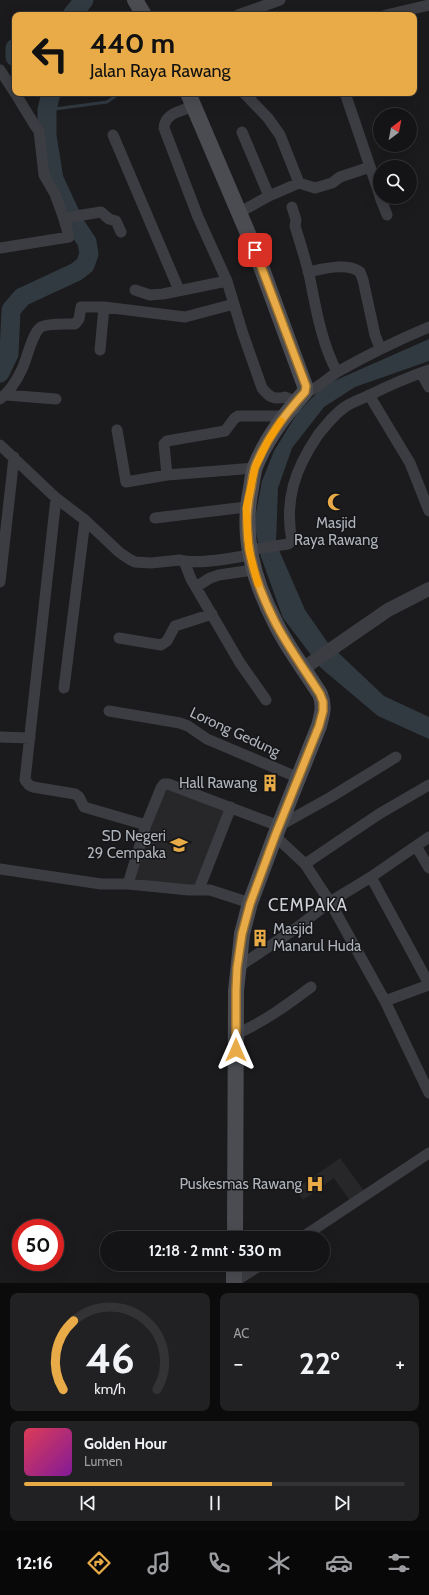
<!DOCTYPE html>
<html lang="id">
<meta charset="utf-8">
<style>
:root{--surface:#141416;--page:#212123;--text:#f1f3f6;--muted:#9d9ea1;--line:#333335;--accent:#e8ab47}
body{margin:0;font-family:Cabin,sans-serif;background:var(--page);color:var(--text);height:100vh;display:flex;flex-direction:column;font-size:15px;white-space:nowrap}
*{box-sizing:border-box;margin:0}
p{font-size:13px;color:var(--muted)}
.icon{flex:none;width:22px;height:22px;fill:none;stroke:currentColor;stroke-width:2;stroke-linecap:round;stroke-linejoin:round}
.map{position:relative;height:1283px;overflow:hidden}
.side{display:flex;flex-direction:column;gap:10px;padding:10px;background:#0b0b0c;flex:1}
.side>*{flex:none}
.hud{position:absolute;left:12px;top:12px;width:405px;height:84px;border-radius:8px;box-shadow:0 4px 16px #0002,0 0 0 1px var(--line);background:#e8ab47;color:#111;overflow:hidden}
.needle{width:26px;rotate:32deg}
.controls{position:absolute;left:373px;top:108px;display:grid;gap:8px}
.controls a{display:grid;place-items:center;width:44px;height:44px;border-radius:50%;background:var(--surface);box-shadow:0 4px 16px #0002,0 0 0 1px var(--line);font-size:20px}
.speed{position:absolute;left:12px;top:1219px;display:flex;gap:8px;font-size:20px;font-weight:700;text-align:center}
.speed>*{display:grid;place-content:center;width:52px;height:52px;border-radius:50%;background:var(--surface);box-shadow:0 4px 16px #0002,0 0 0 1px var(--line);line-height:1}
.speed .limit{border:6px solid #d22;background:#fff;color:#111}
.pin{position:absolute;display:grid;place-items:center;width:34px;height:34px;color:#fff;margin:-17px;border-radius:8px;box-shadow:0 2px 6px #0006}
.me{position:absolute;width:44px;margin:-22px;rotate:0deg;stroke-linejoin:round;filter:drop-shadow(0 0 3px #0008)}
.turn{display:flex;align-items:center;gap:14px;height:84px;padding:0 12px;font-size:18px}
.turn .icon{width:52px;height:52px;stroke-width:2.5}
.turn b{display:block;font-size:28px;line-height:34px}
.big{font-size:30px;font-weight:800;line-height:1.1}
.side .tile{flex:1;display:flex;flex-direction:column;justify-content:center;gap:6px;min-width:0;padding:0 14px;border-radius:8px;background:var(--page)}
.side .dial{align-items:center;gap:0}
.dial svg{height:104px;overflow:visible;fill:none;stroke:var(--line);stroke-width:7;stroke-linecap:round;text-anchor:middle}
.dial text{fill:var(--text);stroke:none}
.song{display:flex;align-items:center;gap:12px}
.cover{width:48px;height:48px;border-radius:6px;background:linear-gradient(135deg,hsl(350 70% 55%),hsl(290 70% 35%))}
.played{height:4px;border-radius:2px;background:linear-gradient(90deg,var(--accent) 65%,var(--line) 65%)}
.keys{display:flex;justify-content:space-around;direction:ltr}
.heat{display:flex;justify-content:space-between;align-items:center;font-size:22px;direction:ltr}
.side .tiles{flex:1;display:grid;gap:10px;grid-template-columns:1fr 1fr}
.tile:last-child{grid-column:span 2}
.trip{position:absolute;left:100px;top:1231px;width:230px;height:40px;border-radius:20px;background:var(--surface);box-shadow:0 4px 16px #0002,0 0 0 1px var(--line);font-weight:800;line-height:40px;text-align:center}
.tab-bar{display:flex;height:64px;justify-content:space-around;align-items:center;background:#080809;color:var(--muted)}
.tab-bar .icon{width:28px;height:28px}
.tab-bar .current{color:var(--accent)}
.tab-bar b{font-size:18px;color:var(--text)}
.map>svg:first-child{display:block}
</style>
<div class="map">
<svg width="429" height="1283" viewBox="0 0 429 1283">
<rect width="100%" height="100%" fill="#1b1b1d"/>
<path fill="#27272a" d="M165,787L226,809L197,888L132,881Z
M340,1158L364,1191L350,1201L334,1178L303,1200L296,1189Z"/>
<path fill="#313a41" d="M429,339V361L355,387L324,407L292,448L278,488L276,543L305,610L328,643L384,696L429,717V739L378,716L321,668L283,618L261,557L254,523L262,481L274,451L298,412L325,385Z"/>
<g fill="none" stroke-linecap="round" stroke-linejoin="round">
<path stroke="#313a41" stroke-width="3" d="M47,110L107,102L120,93"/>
<path stroke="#313a41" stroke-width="19" d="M72,15L84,0
M15,48V57
M0,373L9,354L11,310L22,297L76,272L85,265L89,254L87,242L75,224L54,179L47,136V110L51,93"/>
<path stroke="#3c3d42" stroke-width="11" d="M238,15L280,0
M386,15L429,5
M0,70L15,93
M244,93L268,118L280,135L299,183
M345,93L380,196
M194,106C181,111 165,113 164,128L198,217L227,281L243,334L262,388C269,397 274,400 285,397L296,402
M242,132L269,196
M113,135L179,290
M380,197L387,215
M292,207L296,220L295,226C300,242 305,258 309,274C316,308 321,342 337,372
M240,212L269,196L299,183L315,188L332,183L340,177L370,167
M64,219L76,216L101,212L109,219L116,221L121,232
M0,248L69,237L64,219L55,194L44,175L39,131L34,124L15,93
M308,272C323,269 346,262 360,272L363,280L375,335L380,348
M135,290L150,295L163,294L227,281
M100,350L104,307
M421,373L429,387
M305,392C319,389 327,378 339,371C369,354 398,340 429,327
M6,395L56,399
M369,395L410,463L429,511
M0,399C9,392 17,380 22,369C27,359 32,333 41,327C48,323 67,324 75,324L79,319L81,307H104L185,317L234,304
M117,430L126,482L167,475L255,468
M0,445L56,498L85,520L119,552L129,559L135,562L151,563L180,560C196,565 232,558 250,555
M167,475L164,444L167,441L225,431L234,419L238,416H284
M56,498L25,780L29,785L33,787L75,794L79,797L84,807L146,825
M155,518L246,507
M249,550L288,544L292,541C284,500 295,469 318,435C327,424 336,412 348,405C355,401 363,398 370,395C390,385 409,377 429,370
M184,561L191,579L240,663L266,700
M0,582L14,457
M196,587L210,578L219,575L253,570
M119,638L161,645L167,641L175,626L212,614
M64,688L85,520
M109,711L180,723L188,726L207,739L299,778
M0,737L30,738
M275,836L305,864L330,902L385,1001L429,1093
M416,846L429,868
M305,864L379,814L429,785
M0,869L101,884H128L189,890H210L250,903
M371,877L429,984
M128,884L146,825L161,788L164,784H168L279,826L331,797L396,757
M199,889L231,807
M237,968L295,929L330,902L371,877L429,837
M385,1001L429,985
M236,1034C264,1022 287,1005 311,987
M301,1238L429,1153
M234,1282L262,1264"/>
<path stroke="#3c3d42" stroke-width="14" d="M304,668L388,610L429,589"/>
<path stroke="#4a4c52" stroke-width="16" d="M135,0L144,15
M188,93L255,250L305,386V392C285,414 266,439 255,467C253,474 252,481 251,488C241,536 253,579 275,622C287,647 305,670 320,694C325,706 322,714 319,726L275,836L250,903L242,934L236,991L235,1238
M234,1283V1264"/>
</g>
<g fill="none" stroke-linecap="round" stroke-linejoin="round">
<g stroke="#976f2e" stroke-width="10">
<path id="route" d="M236,1050V990L237,968L242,934L250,904L275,836L319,726L323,711V702L320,694C305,670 288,647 275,622C253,579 240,536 251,488C252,481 253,474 255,467C266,439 285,414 305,392L306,386L255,250"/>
</g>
<use href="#route" stroke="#e8ab47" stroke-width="7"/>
<path stroke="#f59e0b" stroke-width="7" d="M258,584L249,550L246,508L255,468L268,441L281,421"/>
</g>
<defs>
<g id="mosque-bare" transform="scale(1.38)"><path d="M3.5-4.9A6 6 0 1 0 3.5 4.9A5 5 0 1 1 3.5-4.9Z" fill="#e8ab47" stroke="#161618" stroke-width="2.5" paint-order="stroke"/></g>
<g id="building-bare" transform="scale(1.38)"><path d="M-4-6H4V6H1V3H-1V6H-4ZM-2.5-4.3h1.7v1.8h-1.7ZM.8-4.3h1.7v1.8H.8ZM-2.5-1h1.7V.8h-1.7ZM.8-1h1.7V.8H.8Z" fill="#e8ab47" stroke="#161618" stroke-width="2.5" paint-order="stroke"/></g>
<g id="school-bare" transform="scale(1.38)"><path d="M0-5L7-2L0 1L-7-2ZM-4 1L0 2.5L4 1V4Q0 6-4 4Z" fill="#e8ab47" stroke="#161618" stroke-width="2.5" paint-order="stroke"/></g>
<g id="hospital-bare" transform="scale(1.38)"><path d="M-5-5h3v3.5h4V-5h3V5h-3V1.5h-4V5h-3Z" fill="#e8ab47" stroke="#161618" stroke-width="2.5" paint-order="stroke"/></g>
</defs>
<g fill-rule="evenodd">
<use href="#mosque-bare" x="336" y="502"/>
<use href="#building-bare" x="270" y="783"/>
<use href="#school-bare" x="179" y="845"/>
<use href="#building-bare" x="260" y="938"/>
<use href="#hospital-bare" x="315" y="1184"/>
</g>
<g text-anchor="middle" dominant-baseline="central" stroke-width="3" stroke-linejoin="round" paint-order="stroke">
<g font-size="15" fill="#aeb3bb" stroke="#161618" text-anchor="end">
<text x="336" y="523" text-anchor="middle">Masjid<tspan x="336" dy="17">Raya Rawang</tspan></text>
<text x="257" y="783">Hall Rawang</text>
<text x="166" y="836">SD Negeri<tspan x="166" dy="17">29 Cempaka</tspan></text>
<text x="273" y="929" text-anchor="start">Masjid<tspan x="273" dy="17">Manarul Huda</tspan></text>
<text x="302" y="1184">Puskesmas Rawang</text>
</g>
<g font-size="15" fill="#aeb3bb" stroke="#161618">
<text transform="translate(235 732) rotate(25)">Lorong Gedung</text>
</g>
<g font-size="17" letter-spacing="1" fill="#cfd2d8" stroke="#161618">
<text x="308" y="905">CEMPAKA</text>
</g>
</g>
</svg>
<div class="controls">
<a><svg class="needle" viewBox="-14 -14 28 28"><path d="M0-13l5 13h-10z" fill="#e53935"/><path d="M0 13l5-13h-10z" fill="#9d9ea1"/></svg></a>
<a><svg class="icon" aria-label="search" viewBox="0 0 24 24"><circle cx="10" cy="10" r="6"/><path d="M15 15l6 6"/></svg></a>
</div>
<div class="speed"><div class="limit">50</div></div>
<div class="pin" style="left:255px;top:250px;background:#d93025"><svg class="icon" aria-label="arrive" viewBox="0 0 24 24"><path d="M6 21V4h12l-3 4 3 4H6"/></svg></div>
<svg class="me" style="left:236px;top:1050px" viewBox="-20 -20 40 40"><path d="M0-17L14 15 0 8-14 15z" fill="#e8ab47" stroke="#fff" stroke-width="4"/></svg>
<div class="trip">12:18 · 2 mnt · 530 m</div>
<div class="hud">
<div class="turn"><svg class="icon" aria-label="left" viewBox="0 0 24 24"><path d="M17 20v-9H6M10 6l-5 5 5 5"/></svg><div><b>440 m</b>Jalan Raya Rawang</div></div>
</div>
</div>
<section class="side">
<div class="tiles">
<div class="tile dial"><svg viewBox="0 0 100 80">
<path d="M14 69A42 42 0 1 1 86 69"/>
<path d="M14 69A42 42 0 0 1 22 16" stroke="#e8ab47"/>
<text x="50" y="56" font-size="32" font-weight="700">46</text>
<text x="50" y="72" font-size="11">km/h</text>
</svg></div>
<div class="tile"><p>AC</p>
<div class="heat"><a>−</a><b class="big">22°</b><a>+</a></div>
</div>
<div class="tile">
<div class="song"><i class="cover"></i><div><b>Golden Hour</b><p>Lumen</p></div></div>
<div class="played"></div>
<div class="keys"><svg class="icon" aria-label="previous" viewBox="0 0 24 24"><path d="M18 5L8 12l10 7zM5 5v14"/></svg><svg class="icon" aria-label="pause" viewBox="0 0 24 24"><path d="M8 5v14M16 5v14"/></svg><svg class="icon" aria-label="next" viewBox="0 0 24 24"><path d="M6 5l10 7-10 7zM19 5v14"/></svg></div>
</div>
</div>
</section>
<nav class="tab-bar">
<b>12:16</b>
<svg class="icon current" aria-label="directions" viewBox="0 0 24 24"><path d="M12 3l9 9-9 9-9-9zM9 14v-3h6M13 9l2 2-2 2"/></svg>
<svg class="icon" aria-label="music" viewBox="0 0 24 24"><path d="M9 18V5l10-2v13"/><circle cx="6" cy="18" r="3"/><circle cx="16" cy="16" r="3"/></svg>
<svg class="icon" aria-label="phone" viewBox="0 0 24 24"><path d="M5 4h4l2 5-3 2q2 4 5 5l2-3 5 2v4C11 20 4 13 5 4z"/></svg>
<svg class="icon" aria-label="climate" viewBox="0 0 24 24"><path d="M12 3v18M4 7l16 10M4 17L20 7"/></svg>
<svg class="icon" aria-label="car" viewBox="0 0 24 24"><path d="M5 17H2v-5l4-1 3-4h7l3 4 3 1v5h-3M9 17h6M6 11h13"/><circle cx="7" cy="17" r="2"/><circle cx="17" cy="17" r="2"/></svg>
<svg class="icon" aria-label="filters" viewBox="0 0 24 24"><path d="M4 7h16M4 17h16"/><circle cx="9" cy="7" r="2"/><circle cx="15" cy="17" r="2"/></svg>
</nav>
